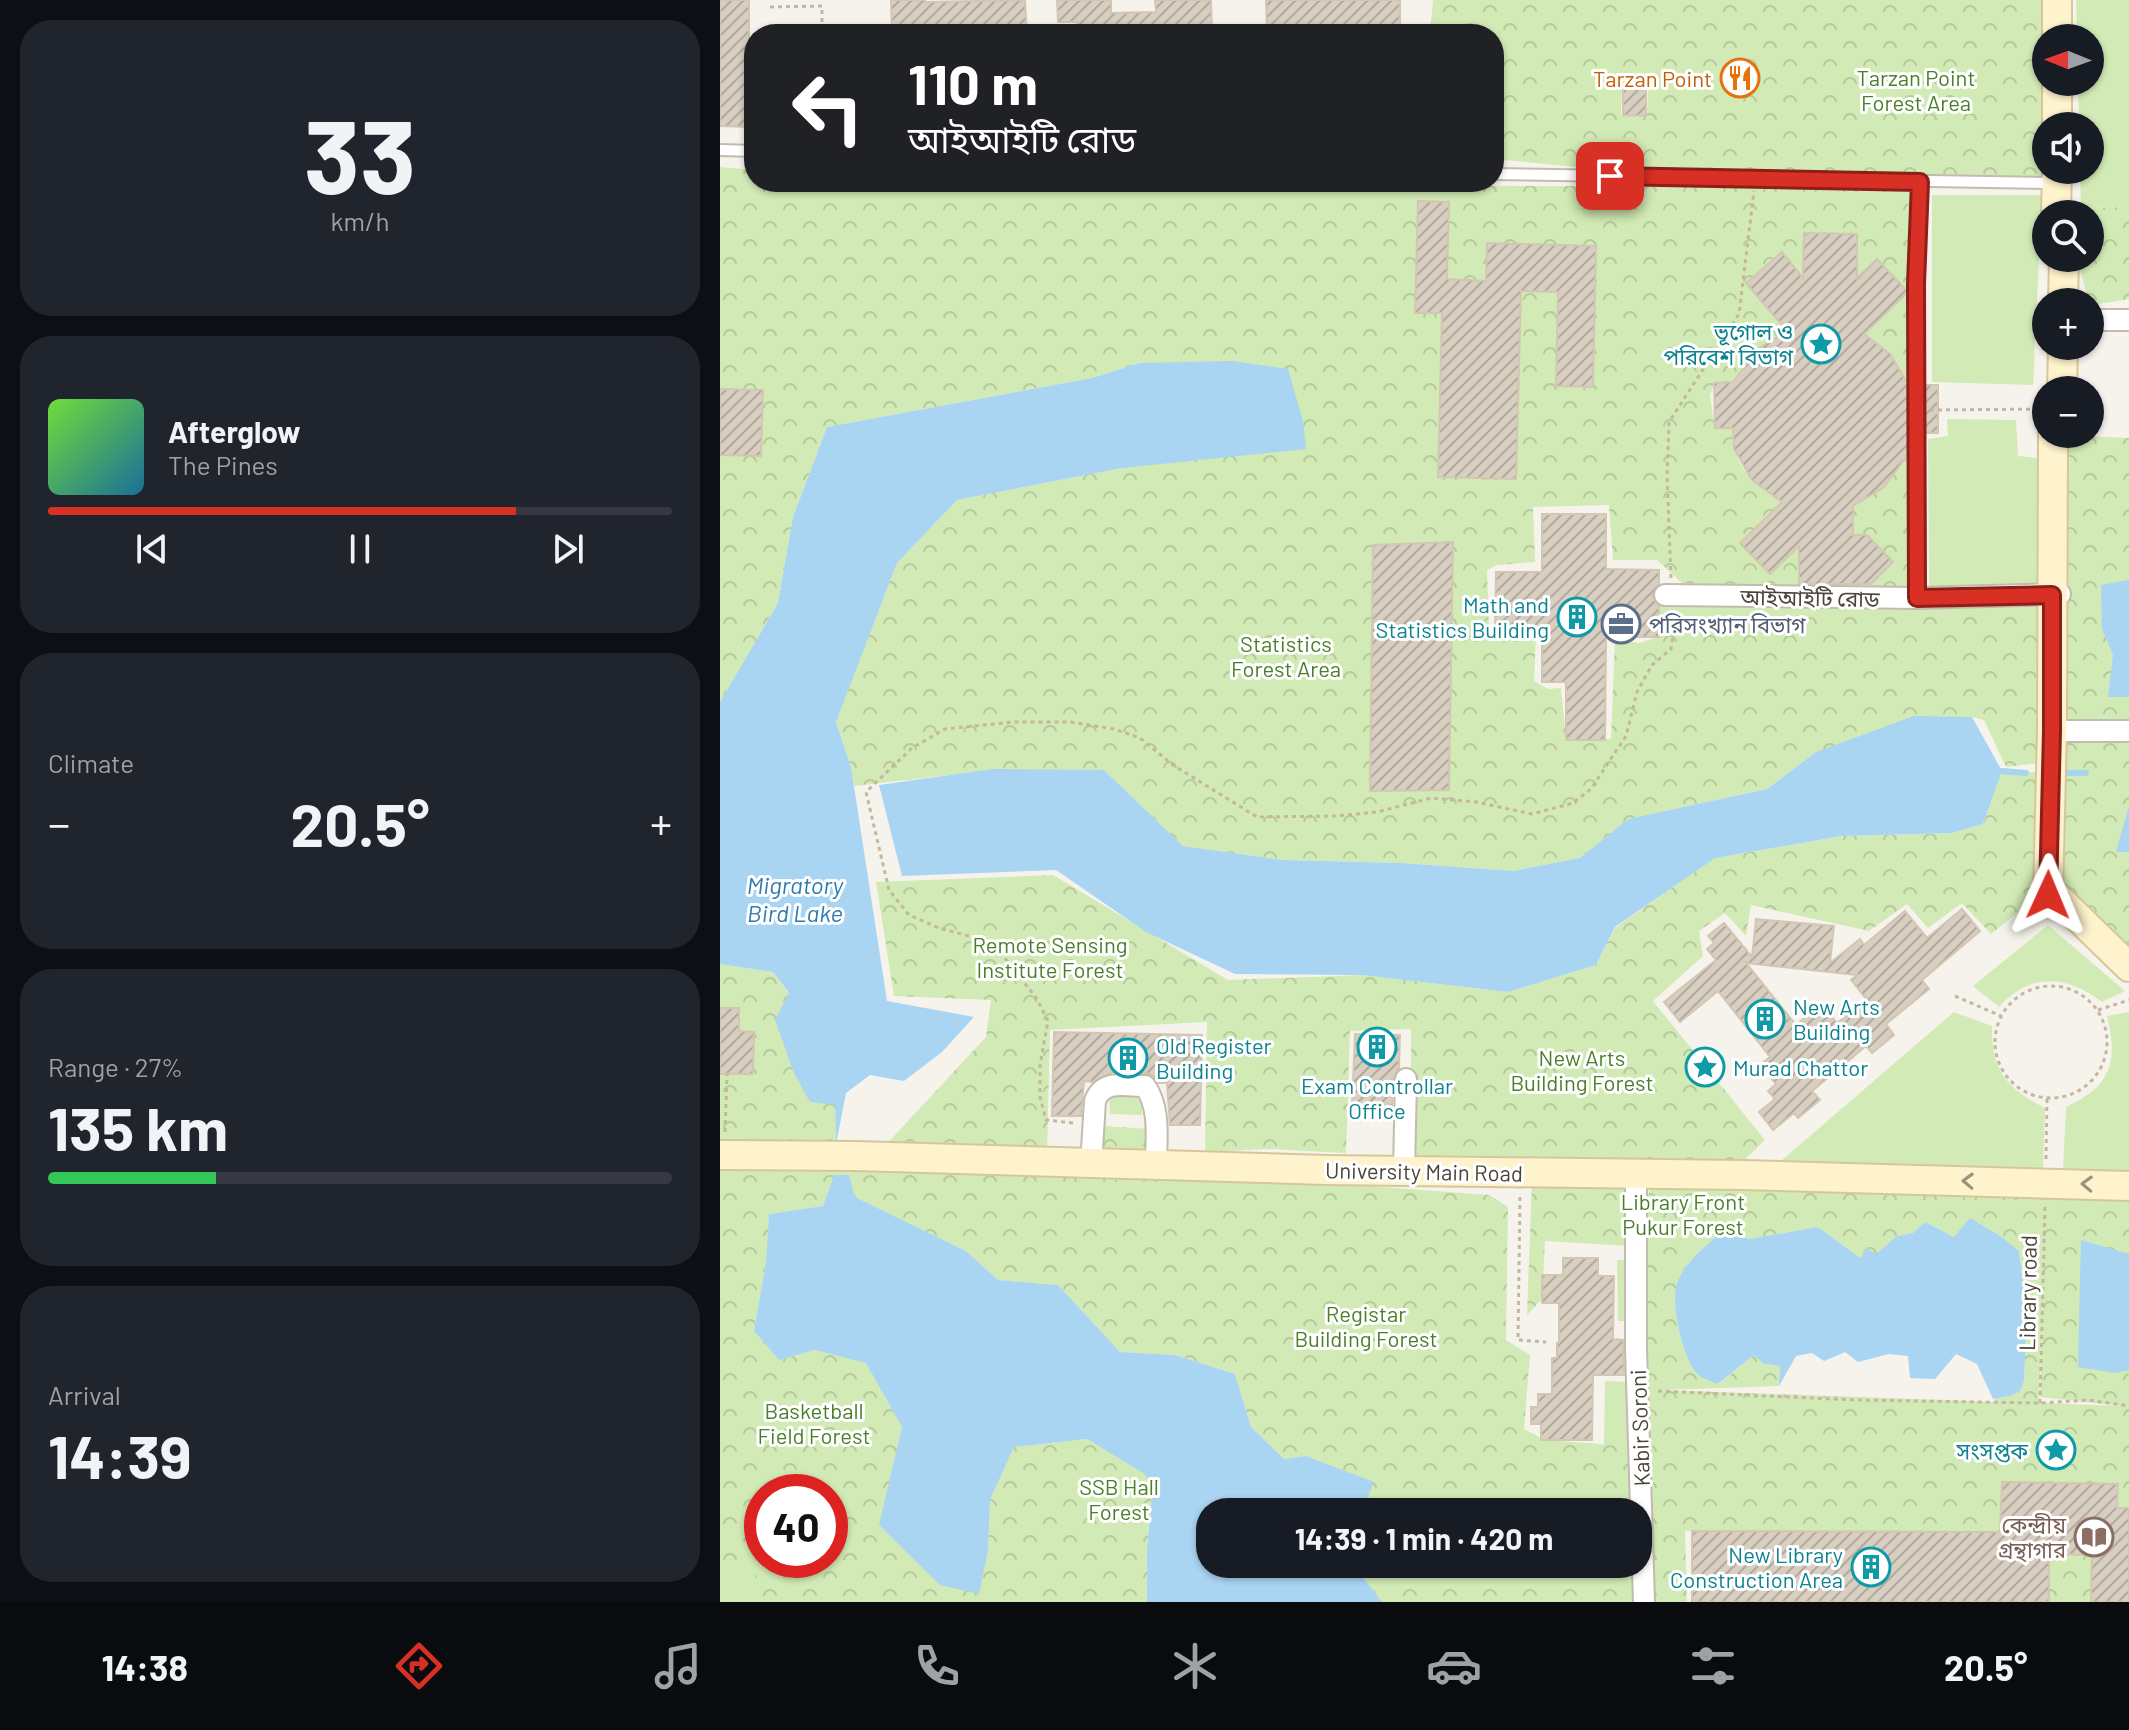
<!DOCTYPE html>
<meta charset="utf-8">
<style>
:root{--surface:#171b24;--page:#20242c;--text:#f1f3f6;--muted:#9ea1a6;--line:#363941;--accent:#d93025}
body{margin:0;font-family:Barlow,"Noto Sans Bengali",sans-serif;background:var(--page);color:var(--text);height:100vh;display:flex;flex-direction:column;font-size:30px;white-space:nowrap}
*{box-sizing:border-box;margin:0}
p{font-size:26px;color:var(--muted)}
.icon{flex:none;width:44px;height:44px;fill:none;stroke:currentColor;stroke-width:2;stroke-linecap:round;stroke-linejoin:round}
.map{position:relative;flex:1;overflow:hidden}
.sheet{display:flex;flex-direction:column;gap:20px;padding:20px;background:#0d0f14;width:720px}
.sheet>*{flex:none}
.top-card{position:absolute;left:24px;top:24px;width:760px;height:168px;border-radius:32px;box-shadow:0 2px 6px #0004;background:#202124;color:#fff;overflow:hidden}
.needle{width:52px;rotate:271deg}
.fabs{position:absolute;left:1312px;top:24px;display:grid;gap:16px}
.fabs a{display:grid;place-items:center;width:72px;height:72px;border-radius:50%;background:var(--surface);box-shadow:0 2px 6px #0004;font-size:40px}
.speed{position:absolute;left:24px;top:1474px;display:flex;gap:16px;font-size:40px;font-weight:700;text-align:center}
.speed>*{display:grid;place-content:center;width:104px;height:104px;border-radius:50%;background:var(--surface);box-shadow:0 2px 6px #0004;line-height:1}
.speed .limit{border:12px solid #d22;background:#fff;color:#111}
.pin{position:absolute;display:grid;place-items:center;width:68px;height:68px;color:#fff;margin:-34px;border-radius:16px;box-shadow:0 4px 12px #0006}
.me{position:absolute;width:88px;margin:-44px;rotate:1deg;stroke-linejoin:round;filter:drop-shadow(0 0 6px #0008)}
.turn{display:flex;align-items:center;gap:28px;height:168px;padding:0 32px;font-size:36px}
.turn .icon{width:104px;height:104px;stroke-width:2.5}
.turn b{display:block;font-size:56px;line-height:68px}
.big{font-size:60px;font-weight:700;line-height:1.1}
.sheet .widget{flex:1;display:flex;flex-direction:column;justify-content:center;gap:12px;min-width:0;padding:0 28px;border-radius:32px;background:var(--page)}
.sheet .dial{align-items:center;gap:0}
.dial b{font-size:104px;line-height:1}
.song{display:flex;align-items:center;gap:24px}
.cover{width:96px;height:96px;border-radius:12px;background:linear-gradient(135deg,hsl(100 70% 55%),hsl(200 70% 35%))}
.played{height:8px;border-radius:4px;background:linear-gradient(90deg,var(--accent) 75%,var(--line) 75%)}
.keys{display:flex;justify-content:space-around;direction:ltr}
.heat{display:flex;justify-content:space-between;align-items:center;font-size:44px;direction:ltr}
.charge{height:12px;border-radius:6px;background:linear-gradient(90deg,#34c759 27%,var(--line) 0)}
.trip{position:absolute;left:476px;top:1498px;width:456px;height:80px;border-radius:32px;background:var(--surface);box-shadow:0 2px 6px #0004;font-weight:700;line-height:80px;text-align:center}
.tab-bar{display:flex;height:128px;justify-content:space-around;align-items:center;background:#090b0e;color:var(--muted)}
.tab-bar .icon{width:56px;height:56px}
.tab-bar .active{color:var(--accent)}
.tab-bar b{font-size:36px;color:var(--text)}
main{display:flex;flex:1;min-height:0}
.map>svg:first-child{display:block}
</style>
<main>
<section class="sheet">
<div class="widget dial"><b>33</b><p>km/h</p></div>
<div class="widget">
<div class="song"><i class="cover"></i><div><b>Afterglow</b><p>The Pines</p></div></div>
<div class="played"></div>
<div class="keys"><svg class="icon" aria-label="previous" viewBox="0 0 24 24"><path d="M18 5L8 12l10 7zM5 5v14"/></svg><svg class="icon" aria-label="pause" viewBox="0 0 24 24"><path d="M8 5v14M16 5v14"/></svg><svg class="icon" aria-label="next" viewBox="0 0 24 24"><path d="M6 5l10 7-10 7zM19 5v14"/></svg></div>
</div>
<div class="widget"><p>Climate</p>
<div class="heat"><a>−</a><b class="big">20.5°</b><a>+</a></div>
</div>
<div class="widget"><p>Range · 27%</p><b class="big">135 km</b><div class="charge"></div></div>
<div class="widget"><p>Arrival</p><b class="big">14:39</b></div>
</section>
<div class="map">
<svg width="1409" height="1602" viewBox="0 0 1409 1602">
<defs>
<pattern id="forest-crowns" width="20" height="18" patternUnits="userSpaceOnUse" patternTransform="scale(2)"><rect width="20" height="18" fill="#d2eab5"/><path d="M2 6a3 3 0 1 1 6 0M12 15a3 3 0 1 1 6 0" fill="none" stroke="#b6ca9c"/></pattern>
<pattern id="building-hatch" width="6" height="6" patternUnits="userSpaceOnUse" patternTransform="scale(2)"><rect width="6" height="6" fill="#d8cfc1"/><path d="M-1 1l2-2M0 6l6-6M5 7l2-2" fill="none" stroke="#b1aa9e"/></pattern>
</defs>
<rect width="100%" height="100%" fill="#f6f3ec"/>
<path fill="url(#forest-crowns)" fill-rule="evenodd" d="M713,0H1336L1326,38V170L1337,182L899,171L774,159V34H710ZM902,86L928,87L927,117L901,115Z
M0,167L34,170V182L1016,187L1061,183L1197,185L1194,375L1185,378L1170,354L1141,332L1137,292L1161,318L1188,292L1157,259L1137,278V234L1085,233L1083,278L1062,253L1026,283L1054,316L1084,291L1070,329L1039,348L1015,384L994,383L990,396L995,428H1013C1013,434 1012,442 1014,448C1020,476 1053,500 1079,506V588L962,583L937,560H893L889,505L813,507L815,562L777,565L767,570L769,630L816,633L814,681L828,689L841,688L846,740L891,739L895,640L919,643L938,637L939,606L1322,602L1325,762L1286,767L1264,720L1252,717L1096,752L1047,789L908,819L860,858L793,871L682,863L563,860L463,846L384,770L239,774L134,786L131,767L116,721L177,563L237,500L402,468L420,363L372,378L107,427L73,517L58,603L0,702V455L42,390L0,389Z
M1409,207V299L1378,304L1367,296L1357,258H1370V214H1363L1361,208Z
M1341,435L1409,438V967L1336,896Z
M1186,457L1196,458L1194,598L1116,597V569L1141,594L1173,562L1147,535H1133V505Z
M1282,771L1324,773L1322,893L1271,934L1242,903L1208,928L1187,904L1149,931L1031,905L1026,936L1005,913L979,931L983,956L933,1001L1045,1140L1015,1169L691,1162V1029L630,1031L626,1153L549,1149L485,1152L487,1022L330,1030L327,1154L162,1149L266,1037L271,1000L174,996L156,882L333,875L508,980L642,975L788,992L876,965L895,928L994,858L1122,836L1232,833L1263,824Z
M0,964L53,972L69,994L115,1105L116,1144L0,1146Z
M383,1126L431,1129L429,1162L381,1159Z
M0,1157L371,1165L769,1195L788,1207L786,1340L810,1355L804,1429L825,1440L908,1446L912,1512H642L653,1482L586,1456L564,1459L531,1427L515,1374L455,1355L400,1352L338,1285L278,1280L246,1251L135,1197L124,1175H114L103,1206L49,1214L47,1259L34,1331L59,1360L95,1350L146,1362L182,1427L160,1525L268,1550L270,1500L294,1447L367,1439L423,1473L433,1484L427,1549V1602H34L35,1567L0,1566ZM42,1492H110V1560H42Z
M933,1176L1409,1186V1508H1397L1398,1484L1282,1482L1281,1518L1340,1520L1339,1554L1372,1555L1371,1602H1329L1328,1532L965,1531L967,1602H924L916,1246ZM1251,1219L1282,1237L1299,1251L1307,1312L1304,1381L1300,1391L1290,1396L1273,1399L1278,1402L943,1390L1059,1386L1060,1366L1044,1364L1034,1355L999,1384C993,1382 986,1380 981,1377C963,1365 950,1303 957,1283C967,1258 984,1250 1001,1231L1029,1239L1098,1227L1140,1258L1147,1248L1156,1255L1177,1236L1193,1233L1205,1222L1234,1237ZM1322,1325L1320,1397L1403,1406L1319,1403Z
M812,1180L909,1184L908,1246L825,1241L822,1299L807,1315Z
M633,1564H915L917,1602H662Z"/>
<path fill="#d2eab5" d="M1356,0H1409V207L1361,208L1360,170H1370V126H1359L1358,82H1370V38H1357Z
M1212,195H1322L1313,385L1212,382Z
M1227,419L1296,420L1298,456L1318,458V587L1209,586L1208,439L1228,436Z
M1328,925L1405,991L1382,1002C1347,975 1310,972 1279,1007L1253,986Z
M1234,1012L1272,1026C1271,1070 1286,1088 1325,1108L1323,1170L1055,1166Z
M1409,1012V1172L1343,1170L1346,1107C1390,1087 1399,1063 1387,1016Z
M389,1095L422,1096V1115L390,1114Z
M897,1260H912V1321H898Z
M885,1381L910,1382L908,1446L884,1445Z
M0,1566H36L34,1602H0Z"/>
<path fill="#a9d4f2" d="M513,361L568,369L583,421L586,449L402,468L237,500L177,563L116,722L131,767L167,1001L254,1017L222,1052L184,1081L150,1075L126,1093L116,1144L115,1105L90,1102L74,1073L55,1020L69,993L53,972L0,964V702L58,603L73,517L107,427L372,378L420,363Z
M1409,580V697H1388L1393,655L1382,629L1381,585Z
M1194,716L1252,717L1282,771L1263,824L1232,833L1122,836L995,858L895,927L876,965L788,992L642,975L515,974L426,932L336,870L182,876L159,785L273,769L384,770L463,846L563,860L682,863L793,871L860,858L908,819L1047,789L1096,752Z
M1409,806V852H1396Z
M114,1175H129L135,1197L246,1251L278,1280L338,1285L400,1352L455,1355L515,1374L531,1427L564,1459L586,1456L654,1482L642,1512H490V1564H633L662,1602H427V1549L433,1484L423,1473L367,1439L294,1447L270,1500L268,1550L259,1594L220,1585L159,1525L182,1427L146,1363L95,1350L59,1360L34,1331L46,1263L49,1214L103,1206Z
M1250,1218L1282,1237L1299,1251L1307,1312L1304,1381L1300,1391L1290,1396L1273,1399L1257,1364L1236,1354L1215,1379L1190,1378L1188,1356L1169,1354L1138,1362L1125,1352L1104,1361L1092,1353L1076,1356L1059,1386L1060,1366L1044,1364L1034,1355L998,1384C993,1382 986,1380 981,1377C963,1365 950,1303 957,1283C967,1258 984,1250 1001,1231L1029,1239L1098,1227L1140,1258L1147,1248L1156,1254L1177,1236L1193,1233L1205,1222L1234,1237Z
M1361,1240L1409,1254V1370L1396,1373L1358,1367Z"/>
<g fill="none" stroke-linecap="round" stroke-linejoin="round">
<path stroke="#a9d4f2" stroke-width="6" d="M1282,771L1306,773
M1347,773H1366"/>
</g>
<path fill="url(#building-hatch)" stroke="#d3c7b4" stroke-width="2" fill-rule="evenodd" d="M0,0H29V127L0,126Z
M171,0H205V2L305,0L307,34H172Z
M337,0H391V13L436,12L435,0H491L492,34H357V22H338Z
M546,0H680V34H547Z
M903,89L926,90V116L903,115Z
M698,201L729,202L727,279L766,281L767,243L876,246L873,387L836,386L838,292L801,291L796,479L718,477L722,313H695Z
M1084,233L1137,234V278L1157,259L1188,292L1144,334L1170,354L1188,384L1189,446L1186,457L1164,487L1133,506V535H1147L1173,562L1151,584H1079V546L1050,574L1020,543L1062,502L1032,480L1014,449L1013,428H995L994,383L1013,382L1039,348L1067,331L1026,283L1062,252L1083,278Z
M1204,385H1218V433H1204Z
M0,389L43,390L41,456L0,455Z
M822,514H886V569L939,570V584L932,596L939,606V637H886L885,740H846V682H822V628H775L776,572H822Z
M733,542L729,790L650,791L653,545Z
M1242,909L1260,931L1202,980L1209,989L1166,1024L1174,1035L1152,1053L1146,1046L1092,1091L1100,1100L1078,1118L1074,1113L1053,1130L1039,1112L1055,1099L1048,1091L1056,1084L1040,1065L1050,1057L998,991L960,1022L944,1002L996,960L987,949L994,943L988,936L1004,923L1032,957L1036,919L1114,926L1110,963L1140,939L1144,945L1185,911L1207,938ZM1026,963L1137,975L1131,980L1147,1000L1117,1023L1101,1004L1076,1025Z
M0,1008H19V1031L34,1032L33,1074H0Z
M334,1032L482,1035L480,1125H450L447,1083H438L432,1075L425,1073L393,1072L373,1082L364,1081L361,1116H332Z
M635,1034L680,1035L679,1068L673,1079L672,1110L632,1108Z
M843,1258H878V1276H894L893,1339L903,1340L904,1375H873L872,1440H821V1424H811V1407H818V1394H832V1358H837V1343H839V1303H822V1275H843Z
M1282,1482L1398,1484L1397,1508H1409V1602H1371L1372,1555L1329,1554V1602H972V1531L1280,1532Z"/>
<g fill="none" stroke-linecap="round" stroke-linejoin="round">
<g stroke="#c2bbae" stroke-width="14">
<path id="lane" d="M0,150L34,151
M774,174L1335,183
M1197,598L1196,284L1200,182"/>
</g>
<g stroke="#c2bbae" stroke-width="24">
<path id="street" d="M1370,320H1409
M945,595L1197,598L1340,594
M1332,731H1409
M371,1165L375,1101C383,1079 405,1086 425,1086C441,1109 436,1140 436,1166
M684,1170L686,1079
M916,1173V1349L924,1602"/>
</g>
<g stroke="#d6c79b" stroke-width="32">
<path id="secondary" d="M1337,0V38
M1337,82V126
M1336,214L1337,170
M1343,302L1344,258
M1342,390L1343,346
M1333,434L1332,731L1328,895L1336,896L1409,967
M0,1155L136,1156L607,1170L1022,1175L1409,1186"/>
</g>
<path stroke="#c4b79f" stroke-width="3" stroke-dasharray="4 4" stroke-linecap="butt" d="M50,7L102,6V34
M1210,410L1326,409
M951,578L947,476L949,422L1019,314L1034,191
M1275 1042a56 56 0 1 1 112 0a56 56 0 1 1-112 0Z
M1235,996L1281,1016
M1378,1010L1409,1000
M353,1123L326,1120L320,1097V1065L328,1021L317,999L284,957L268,941L219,928L189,915L169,890L146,792L192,748L225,729L293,722H350L394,729L420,738L453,765L537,817L616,816L657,812L711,798L756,802L812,814L853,803L871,789L906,736L917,692L932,665L951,649L956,615
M5,1132L7,1074
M1326,1159L1327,1098
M800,1197L798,1340L826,1342
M938,1391L1136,1400L1320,1403L1368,1400L1409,1406
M1320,1403L1325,1206"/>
<use href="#lane" stroke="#fff" stroke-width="10"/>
<use href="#street" stroke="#fff" stroke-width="20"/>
<use href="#secondary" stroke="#fff3cd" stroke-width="28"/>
</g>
<defs><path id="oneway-chevron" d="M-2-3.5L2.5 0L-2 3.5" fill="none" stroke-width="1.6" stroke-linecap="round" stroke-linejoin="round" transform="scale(2)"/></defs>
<g stroke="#9c937c">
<use href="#oneway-chevron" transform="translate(1248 1181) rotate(-178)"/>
<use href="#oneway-chevron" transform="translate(1367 1184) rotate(-178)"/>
</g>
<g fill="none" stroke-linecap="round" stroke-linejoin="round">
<g stroke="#8d1f18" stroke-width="20">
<path id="route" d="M890,176L1200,182L1196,284L1197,598L1332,595V731L1328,895"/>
</g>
<use href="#route" stroke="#d93025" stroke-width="14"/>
</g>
<defs>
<g id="restaurant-ring" transform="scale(2)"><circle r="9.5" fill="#fff" stroke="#e8710a" stroke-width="1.5"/><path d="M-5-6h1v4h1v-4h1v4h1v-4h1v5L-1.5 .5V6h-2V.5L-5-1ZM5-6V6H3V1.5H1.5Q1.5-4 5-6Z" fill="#e8710a"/></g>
<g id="sight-ring" transform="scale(2)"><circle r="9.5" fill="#fff" stroke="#0f9aa8" stroke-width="1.5"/><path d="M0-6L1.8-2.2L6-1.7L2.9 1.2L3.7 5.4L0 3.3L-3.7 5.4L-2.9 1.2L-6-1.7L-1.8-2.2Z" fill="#0f9aa8"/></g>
<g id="building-ring" transform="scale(2)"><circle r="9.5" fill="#fff" stroke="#0f9aa8" stroke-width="1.5"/><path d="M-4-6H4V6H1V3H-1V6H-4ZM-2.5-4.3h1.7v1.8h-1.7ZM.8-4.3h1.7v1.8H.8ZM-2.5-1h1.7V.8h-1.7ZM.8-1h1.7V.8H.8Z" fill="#0f9aa8"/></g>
<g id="office-ring" transform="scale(2)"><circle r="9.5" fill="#fff" stroke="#5c6f8a" stroke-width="1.5"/><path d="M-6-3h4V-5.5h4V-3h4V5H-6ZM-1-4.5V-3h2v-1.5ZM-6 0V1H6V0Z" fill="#5c6f8a"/></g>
<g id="library-ring" transform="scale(2)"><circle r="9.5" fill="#fff" stroke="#8d6e63" stroke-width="1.5"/><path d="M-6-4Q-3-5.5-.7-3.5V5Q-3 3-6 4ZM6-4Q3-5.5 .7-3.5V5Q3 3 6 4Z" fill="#8d6e63"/></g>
</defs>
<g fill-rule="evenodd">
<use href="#restaurant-ring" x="1020" y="78"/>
<use href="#sight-ring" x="1101" y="344"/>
<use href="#building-ring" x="857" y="617"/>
<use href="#office-ring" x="901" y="624"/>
<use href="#building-ring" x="1045" y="1019"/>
<use href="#building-ring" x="657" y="1047"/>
<use href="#building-ring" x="408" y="1058"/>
<use href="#sight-ring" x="985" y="1067"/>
<use href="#sight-ring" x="1336" y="1450"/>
<use href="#library-ring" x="1374" y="1537"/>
<use href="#building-ring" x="1151" y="1567"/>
</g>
<g text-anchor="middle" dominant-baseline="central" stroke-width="6" stroke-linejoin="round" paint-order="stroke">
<g font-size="22" fill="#4a7f2a" stroke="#fff">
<text x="1196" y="77">Tarzan Point<tspan x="1196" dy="25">Forest Area</tspan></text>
<text x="566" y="643">Statistics<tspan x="566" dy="25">Forest Area</tspan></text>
<text x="330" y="944">Remote Sensing<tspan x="330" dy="25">Institute Forest</tspan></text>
<text x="862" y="1057">New Arts<tspan x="862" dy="25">Building Forest</tspan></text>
<text x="963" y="1201">Library Front<tspan x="963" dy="25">Pukur Forest</tspan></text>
<text x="646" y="1313">Registar<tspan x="646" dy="25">Building Forest</tspan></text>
<text x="94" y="1410">Basketball<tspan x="94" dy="25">Field Forest</tspan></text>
<text x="399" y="1486">SSB Hall<tspan x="399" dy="25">Forest</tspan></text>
</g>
<g font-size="22" fill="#c56008" stroke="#fff" text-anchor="end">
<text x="992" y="78">Tarzan Point</text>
</g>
<g font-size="22" fill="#0d838f" stroke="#fff" text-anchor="end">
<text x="1073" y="331">ভূগোল ও<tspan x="1073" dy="25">পরিবেশ বিভাগ</tspan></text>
<text x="829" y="604">Math and<tspan x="829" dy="25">Statistics Building</tspan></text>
<text x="1073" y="1006" text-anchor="start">New Arts<tspan x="1073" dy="25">Building</tspan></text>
<text x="436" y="1045" text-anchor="start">Old Register<tspan x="436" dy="25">Building</tspan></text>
<text x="1013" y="1067" text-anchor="start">Murad Chattor</text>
<text x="657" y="1085" text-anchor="middle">Exam Controllar<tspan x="657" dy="25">Office</tspan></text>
<text x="1308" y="1450">সংসপ্তক</text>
<text x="1123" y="1554">New Library<tspan x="1123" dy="25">Construction Area</tspan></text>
</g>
<g font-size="22" fill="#4b4439" stroke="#fff">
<text transform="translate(1090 597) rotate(1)">আইআইটি রোড</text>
<text transform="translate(704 1171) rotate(1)">University Main Road</text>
<text transform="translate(1307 1293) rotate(-89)">Library road</text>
<text transform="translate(919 1428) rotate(-92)">Kabir Soroni</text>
</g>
<g font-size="22" fill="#4e5e75" stroke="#fff" text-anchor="start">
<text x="929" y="624">পরিসংখ্যান বিভাগ</text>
</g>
<g font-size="22" fill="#785e54" stroke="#fff" text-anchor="end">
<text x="1346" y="1524">কেন্দ্রীয়<tspan x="1346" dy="25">গ্রন্থাগার</tspan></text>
</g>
<g font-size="24" font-style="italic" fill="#2e7ab2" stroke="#fff">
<text x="75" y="884">Migratory<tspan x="75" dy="28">Bird Lake</tspan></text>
</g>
</g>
</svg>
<div class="fabs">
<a><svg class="needle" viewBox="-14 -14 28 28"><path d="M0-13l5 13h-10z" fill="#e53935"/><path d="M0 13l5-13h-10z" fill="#9ea1a6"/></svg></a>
<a><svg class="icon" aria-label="sound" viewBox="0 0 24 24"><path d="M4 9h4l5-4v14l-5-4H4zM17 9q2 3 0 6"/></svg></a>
<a><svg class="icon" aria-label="search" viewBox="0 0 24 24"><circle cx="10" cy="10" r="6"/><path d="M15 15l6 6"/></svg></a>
<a>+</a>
<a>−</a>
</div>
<div class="speed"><div class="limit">40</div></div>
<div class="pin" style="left:890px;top:176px;background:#d93025"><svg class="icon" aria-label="arrive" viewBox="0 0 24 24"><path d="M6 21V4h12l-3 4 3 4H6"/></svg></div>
<svg class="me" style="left:1328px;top:895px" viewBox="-20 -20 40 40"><path d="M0-17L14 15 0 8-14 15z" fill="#d93025" stroke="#fff" stroke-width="4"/></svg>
<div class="trip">14:39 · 1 min · 420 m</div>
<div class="top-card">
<div class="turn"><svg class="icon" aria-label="left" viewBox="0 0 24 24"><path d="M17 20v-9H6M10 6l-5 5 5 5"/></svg><div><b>110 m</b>আইআইটি রোড</div></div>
</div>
</div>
</main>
<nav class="tab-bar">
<b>14:38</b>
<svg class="icon active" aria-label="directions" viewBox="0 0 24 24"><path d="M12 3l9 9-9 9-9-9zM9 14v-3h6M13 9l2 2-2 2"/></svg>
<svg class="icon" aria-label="music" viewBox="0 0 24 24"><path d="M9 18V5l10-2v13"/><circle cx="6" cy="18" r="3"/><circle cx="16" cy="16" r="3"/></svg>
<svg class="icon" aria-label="phone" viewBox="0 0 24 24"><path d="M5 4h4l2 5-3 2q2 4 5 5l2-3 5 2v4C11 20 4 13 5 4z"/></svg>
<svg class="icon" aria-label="climate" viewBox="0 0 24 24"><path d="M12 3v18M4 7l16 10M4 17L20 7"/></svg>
<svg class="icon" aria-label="car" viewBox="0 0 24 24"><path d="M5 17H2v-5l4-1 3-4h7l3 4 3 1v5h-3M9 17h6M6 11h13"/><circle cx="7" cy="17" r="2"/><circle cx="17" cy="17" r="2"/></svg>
<svg class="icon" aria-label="filters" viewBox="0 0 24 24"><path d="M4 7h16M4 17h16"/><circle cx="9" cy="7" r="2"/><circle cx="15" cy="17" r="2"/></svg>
<b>20.5°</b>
</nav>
